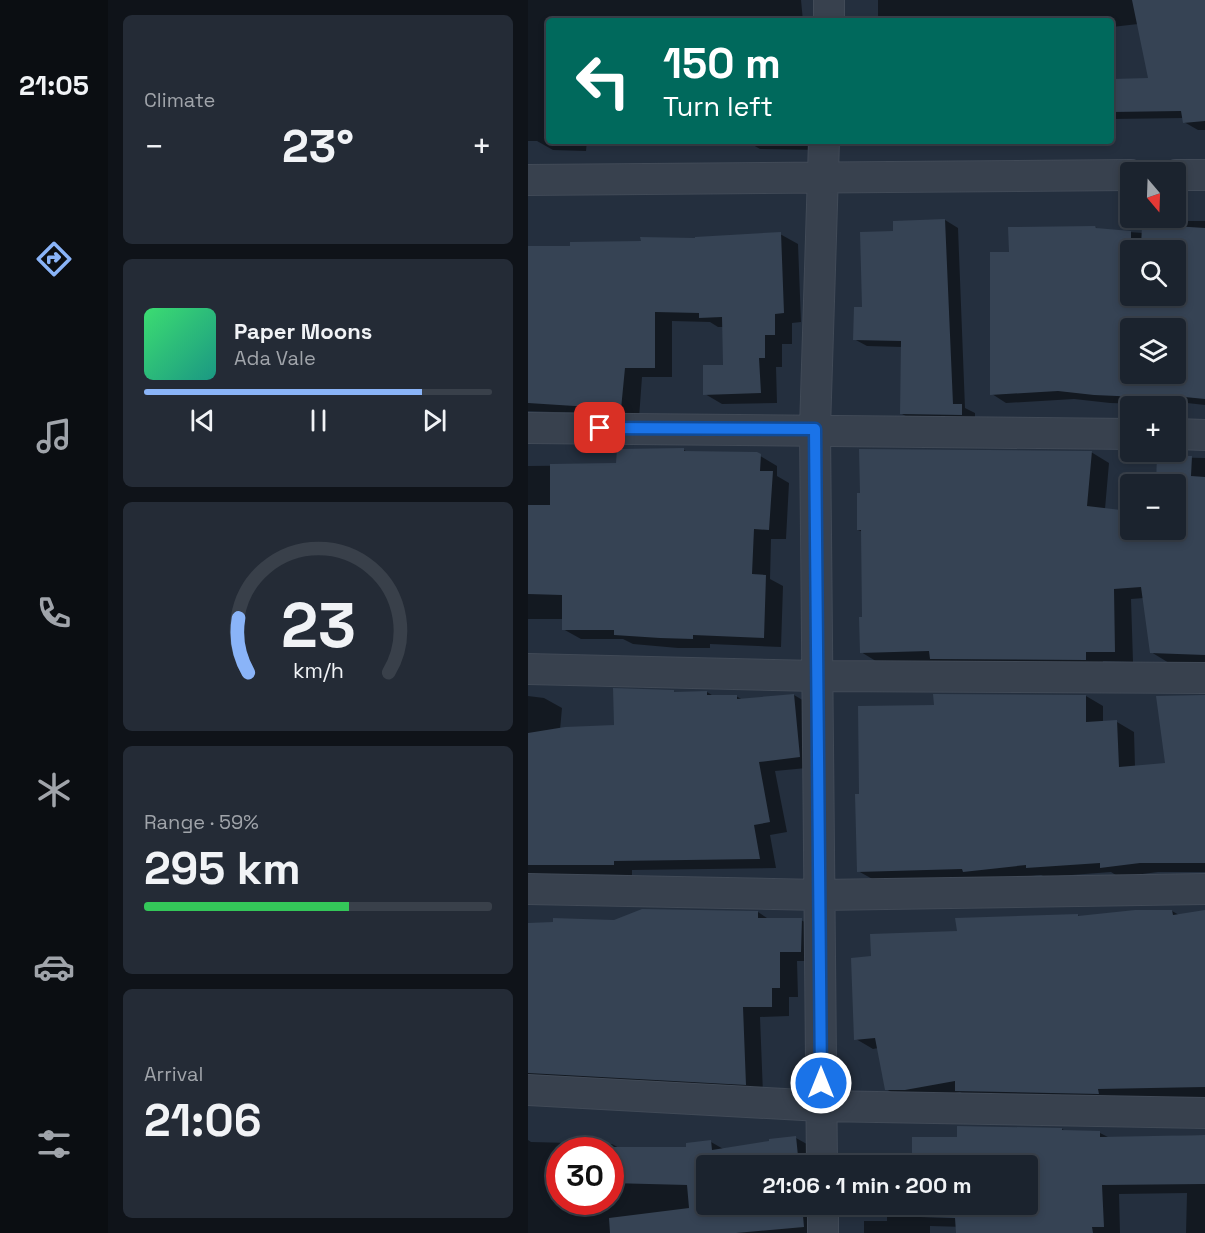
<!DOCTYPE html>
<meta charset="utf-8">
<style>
:root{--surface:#1b232e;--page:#242b36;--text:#f1f3f6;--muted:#a0a4aa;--line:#39404a;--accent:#8ab4f8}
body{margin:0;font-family:"Space Grotesk",sans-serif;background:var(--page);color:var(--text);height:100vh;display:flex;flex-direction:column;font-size:22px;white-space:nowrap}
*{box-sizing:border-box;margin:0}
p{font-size:20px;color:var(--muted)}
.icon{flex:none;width:33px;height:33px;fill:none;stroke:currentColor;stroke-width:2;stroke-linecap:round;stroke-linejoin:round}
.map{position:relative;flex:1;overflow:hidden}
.side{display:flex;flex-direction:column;gap:15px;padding:15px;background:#0f1319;width:420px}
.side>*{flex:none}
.banner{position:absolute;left:18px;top:18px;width:568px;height:126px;border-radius:6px;box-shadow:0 3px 9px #0003,0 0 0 2px var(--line);background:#00695c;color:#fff;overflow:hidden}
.needle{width:39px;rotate:161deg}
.buttons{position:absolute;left:592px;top:162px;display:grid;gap:12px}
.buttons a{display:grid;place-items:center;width:66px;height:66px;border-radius:6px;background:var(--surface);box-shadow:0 3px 9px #0003,0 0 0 2px var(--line);font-size:30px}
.speed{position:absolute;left:18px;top:1137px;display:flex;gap:12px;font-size:30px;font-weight:700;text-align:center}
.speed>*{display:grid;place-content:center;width:78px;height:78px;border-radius:50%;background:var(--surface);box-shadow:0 3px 9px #0003,0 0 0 2px var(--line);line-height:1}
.speed .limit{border:9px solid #d22;background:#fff;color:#111}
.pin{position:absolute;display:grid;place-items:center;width:51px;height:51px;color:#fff;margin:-26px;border-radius:12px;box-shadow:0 3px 9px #0006}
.me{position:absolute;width:66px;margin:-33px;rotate:0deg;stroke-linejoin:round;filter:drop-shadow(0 0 4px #0008)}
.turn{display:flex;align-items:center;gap:21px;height:126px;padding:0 18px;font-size:27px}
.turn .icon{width:78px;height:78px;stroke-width:2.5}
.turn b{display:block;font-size:42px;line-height:51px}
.big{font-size:45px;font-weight:700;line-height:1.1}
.side .card{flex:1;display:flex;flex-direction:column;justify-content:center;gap:9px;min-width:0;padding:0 21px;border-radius:9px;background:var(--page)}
.side .dial{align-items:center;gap:0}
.dial svg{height:156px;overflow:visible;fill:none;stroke:var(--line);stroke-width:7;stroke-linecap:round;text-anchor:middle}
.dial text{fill:var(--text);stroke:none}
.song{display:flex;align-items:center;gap:18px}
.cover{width:72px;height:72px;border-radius:9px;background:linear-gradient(135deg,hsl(140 70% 55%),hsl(170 70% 35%))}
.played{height:6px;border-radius:3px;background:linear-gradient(90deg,var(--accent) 80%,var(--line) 80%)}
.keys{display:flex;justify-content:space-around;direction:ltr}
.heat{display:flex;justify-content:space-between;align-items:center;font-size:33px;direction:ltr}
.charge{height:9px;border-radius:4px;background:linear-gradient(90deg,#34c759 59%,var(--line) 0)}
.trip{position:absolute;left:168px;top:1155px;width:342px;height:60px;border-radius:6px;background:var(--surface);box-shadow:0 3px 9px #0003,0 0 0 2px var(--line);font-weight:700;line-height:60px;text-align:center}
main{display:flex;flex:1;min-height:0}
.tabs{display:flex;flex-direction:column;width:108px;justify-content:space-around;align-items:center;background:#0b0e12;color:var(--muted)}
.tabs .icon{width:42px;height:42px}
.tabs .on{color:var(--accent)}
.tabs b{font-size:27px;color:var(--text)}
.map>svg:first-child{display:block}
</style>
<main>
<nav class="tabs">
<b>21:05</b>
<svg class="icon on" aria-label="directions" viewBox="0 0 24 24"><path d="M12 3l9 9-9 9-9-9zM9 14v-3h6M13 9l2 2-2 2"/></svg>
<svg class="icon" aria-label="music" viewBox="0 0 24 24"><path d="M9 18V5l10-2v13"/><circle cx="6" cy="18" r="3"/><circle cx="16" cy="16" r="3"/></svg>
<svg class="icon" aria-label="phone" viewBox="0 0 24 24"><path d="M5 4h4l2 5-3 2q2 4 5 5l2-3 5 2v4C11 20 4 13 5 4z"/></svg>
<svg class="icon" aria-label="climate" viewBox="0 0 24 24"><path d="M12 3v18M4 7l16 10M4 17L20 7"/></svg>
<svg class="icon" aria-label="car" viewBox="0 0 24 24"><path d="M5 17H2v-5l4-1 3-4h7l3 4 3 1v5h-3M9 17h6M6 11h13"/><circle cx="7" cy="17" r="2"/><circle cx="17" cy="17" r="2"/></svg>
<svg class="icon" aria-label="filters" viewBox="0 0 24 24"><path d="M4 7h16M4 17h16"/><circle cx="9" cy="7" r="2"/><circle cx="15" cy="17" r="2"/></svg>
</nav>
<section class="side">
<div class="card"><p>Climate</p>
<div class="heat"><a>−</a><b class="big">23°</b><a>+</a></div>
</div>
<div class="card">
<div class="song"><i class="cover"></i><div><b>Paper Moons</b><p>Ada Vale</p></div></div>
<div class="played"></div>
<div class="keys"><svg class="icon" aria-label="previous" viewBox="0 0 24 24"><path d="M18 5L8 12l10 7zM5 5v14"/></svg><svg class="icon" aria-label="pause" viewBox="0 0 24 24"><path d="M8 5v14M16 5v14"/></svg><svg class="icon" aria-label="next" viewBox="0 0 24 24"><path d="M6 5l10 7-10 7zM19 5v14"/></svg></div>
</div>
<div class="card dial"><svg viewBox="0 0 100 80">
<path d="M14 69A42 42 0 1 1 86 69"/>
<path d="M14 69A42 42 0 0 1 9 41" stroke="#8ab4f8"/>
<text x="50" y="56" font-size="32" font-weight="700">23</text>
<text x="50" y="72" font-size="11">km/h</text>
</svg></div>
<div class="card"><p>Range · 59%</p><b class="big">295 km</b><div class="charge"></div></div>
<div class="card"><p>Arrival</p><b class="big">21:06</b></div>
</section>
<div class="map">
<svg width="677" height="1233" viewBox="0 0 677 1233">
<rect width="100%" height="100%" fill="#242f3e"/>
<path fill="#0007" fill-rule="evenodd" d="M0,0H273L275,21H21V141H59L58,151L25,150L9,141H0Z
M350,0H677V130H670L656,122V118L584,119V81L622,80L610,24L584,27V21H350Z
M196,141H294V150L232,149L220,142L201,144Z
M417,220L430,228L437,408L447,413V422L387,421L374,414V347L339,346L326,339L335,309L366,233Z
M657,221H677V405L650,402V405L582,403L546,399L478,403L464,394L482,254L567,227L572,230L615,233L657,228ZM603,250H648V296H603ZM603,328H648V374H603Z
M252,234L270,244L273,322L264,323V344H254V367H248L249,403L194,404L177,394L196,366L195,327H190L182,322L144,321V377H114L111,418L51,413L0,411V248H44Z
M90,450H156L161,453L229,454L249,466V476L261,483L258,539H243L242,579L255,586L253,647L182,644V648H150L105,644L95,639H53L35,629V619H0V466L90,465Z
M563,452L581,463L577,509L603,512V530H648V484H629L630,457L677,458V664L641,663L623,652L616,598L603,599L605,662L575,661V670L421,669L408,661L351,663L333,652L336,619L335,532L330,530Z
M145,691L148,693L179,692L187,697L208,696L215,700L266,695L283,705L289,767L247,771L259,832L242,835L248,868L104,870V875L0,874V696L16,698L34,708L32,730L88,727Z
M558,696L575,706V722H589L606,732L607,767L639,764L630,700L677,699V872H630L591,877L583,872L517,877L513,875L453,881H348L330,871L332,795L407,706Z
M644,911L651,915L677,911V1097L446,1100L432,1092L396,1099H375L358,1089L350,1048L345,1049L328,1039L344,958L431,932L549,915L553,917Z
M230,912L242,920H273L291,930L290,961H269L270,997H261V1016L232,1017L235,1094L0,1086V924L87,921Z
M534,1129L539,1132L572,1133L582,1138L677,1135V1233H658L659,1193L591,1194L592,1233H437V1227L402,1226V1233H336V1221H359V1204H500V1166L385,1159L431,1139Z
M268,1138L286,1148L288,1166H178V1204H291L293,1233H0V1140L3,1142L84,1144L93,1149H160L183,1142L197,1150ZM32,1150H82V1202H32Z"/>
<path fill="#364354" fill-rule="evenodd" d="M604,0H677V121L655,123L653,111L584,112V79L620,78Z
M417,219L425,404H434V415L372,414L373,341L325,340L326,307H334L332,232L365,231V221Z
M614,224L677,228V399L636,395L635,398L566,395L530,391L462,395V252H481L480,227L567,226L568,228L603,231V296H648V250L613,248ZM603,328H648V374H603Z
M253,232L256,313L247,314V335H237V358H231L233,393L175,395V365H195L194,317L171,318V313L127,312V368H97L93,409L0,403V246H42V242L113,241L112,237L167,238V237Z
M156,448V451L229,452L233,454L232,471H245L241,530L226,529L224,574L238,575L236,638L165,635V639L132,638L86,635V630H34V595L0,594V505H22V464L88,463L89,449Z
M331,449L564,451L559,506L593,510L590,530H648V484H628L629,455L664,456L663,476L677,477V655L622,653L613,587L586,589L587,652H558V660L402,659L401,651L332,653L331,617H334L333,530H329V493H332Z
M85,688L146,690V692L179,691V695H209V699L266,694L272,757L231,762L242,822L226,825L232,859L86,861V865H0V733L37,727L86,725Z
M405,694L558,695V722L589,720L591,767L637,763L628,696L677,695V863H612L572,868V863L498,868V865L435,872L434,869L329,872L327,794H331L330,706L406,705Z
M114,909L230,911V918H274L273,952H252V988H244V1007H215L218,1085L0,1073V923L25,922V918L86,920Z
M607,910H644L645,915L677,910V1087L570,1089L571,1094L427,1091V1081L377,1090H357L347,1038L326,1040L323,958L343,956L342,934L429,931L427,918L550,914V916Z
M429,1126L534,1128V1130L572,1131V1137L677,1135V1184L574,1185L576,1227H564L565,1233H428L427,1218L357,1216V1204H500V1166H358V1157H384V1137H429Z
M268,1136L271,1166H178V1204H274L276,1227L208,1233H82L81,1218L161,1208L159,1185L82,1183V1147H158V1143L183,1140L184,1150L241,1141V1139Z"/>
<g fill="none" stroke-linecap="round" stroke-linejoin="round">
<g stroke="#414a57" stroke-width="32">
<path id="street" d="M301,21V0
M648,175H677
M0,180L603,175
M0,428L603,434
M648,434L677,435
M0,669L289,676L677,678
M0,889L292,895L677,889
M0,1090L293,1106L677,1113
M294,1166L287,429L296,141
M295,1204V1233"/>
</g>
<use href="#street" stroke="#38414e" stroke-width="30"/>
</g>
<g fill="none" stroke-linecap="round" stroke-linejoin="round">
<g stroke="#114b97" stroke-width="15">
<path id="route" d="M72,428L287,429L293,1083"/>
</g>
<use href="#route" stroke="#1a73e8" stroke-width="10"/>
</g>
</svg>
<div class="buttons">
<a><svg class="needle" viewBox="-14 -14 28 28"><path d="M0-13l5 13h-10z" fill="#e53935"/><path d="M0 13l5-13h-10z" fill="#a0a4aa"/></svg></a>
<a><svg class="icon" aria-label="search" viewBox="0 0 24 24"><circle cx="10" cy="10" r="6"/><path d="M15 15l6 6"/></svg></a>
<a><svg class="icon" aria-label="layers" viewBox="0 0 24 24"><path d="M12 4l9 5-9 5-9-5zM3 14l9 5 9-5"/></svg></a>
<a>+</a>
<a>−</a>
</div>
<div class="speed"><div class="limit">30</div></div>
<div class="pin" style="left:72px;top:428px;background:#d93025"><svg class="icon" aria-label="arrive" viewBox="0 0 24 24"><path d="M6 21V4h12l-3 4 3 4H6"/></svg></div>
<svg class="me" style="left:293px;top:1083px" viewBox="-20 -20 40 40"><circle r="17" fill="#1a73e8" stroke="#fff" stroke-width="3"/><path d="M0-11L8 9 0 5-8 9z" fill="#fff"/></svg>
<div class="trip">21:06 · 1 min · 200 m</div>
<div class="banner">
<div class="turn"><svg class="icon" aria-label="left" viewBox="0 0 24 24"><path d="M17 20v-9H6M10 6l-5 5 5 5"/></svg><div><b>150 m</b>Turn left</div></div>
</div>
</div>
</main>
